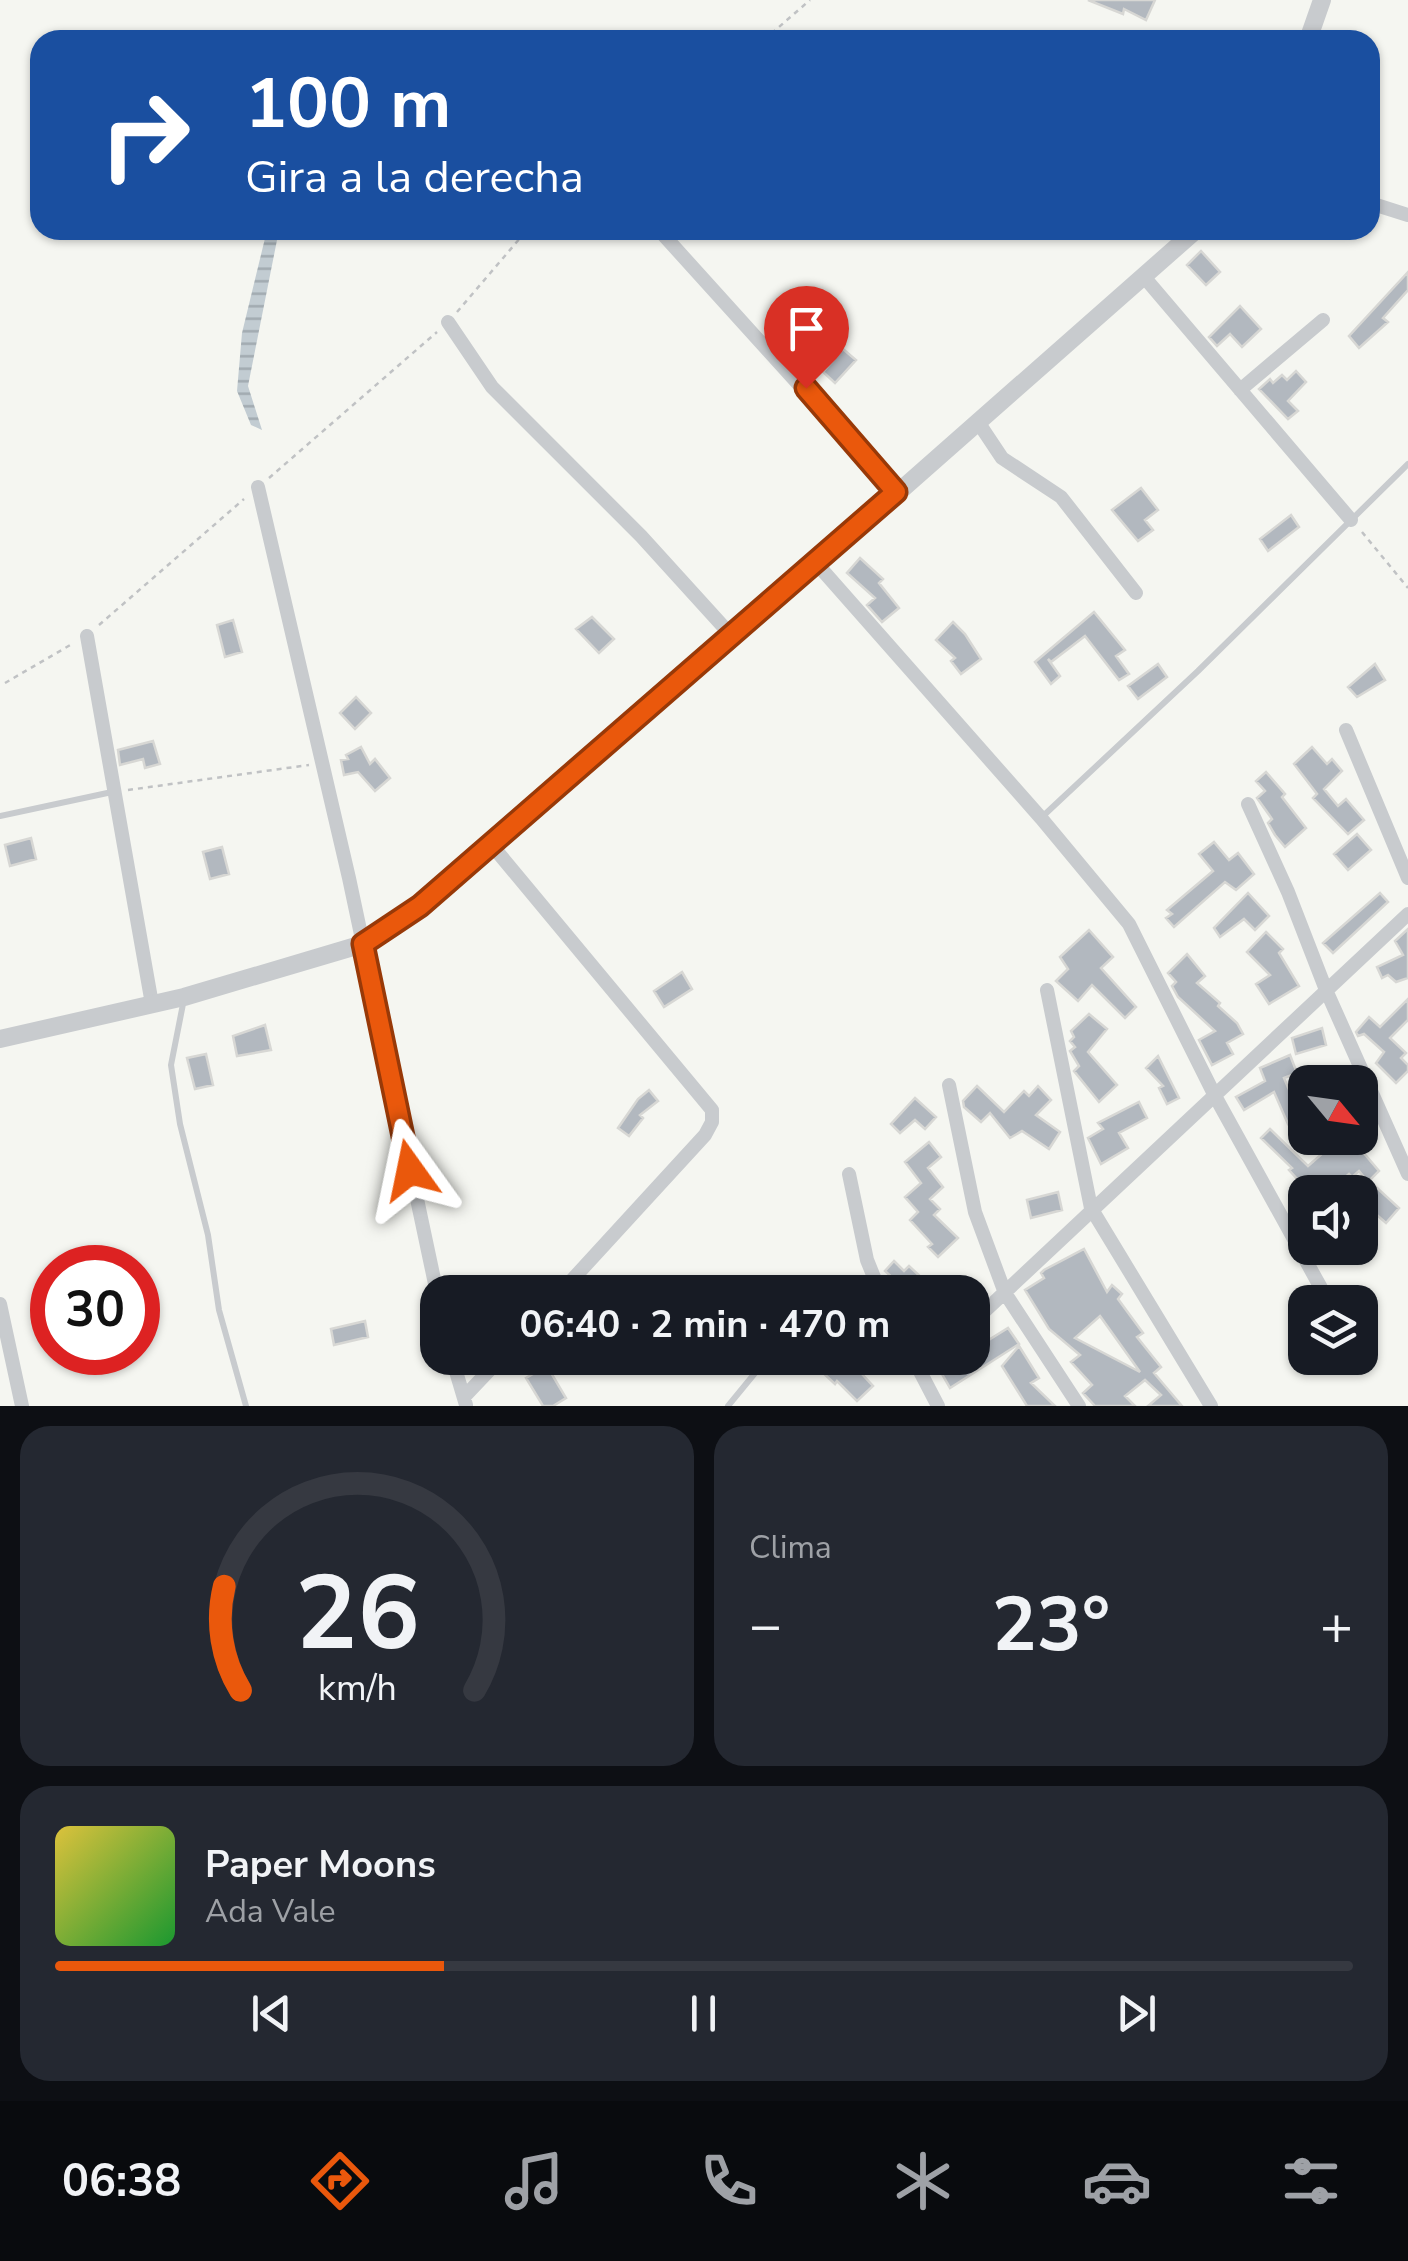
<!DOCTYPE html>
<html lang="es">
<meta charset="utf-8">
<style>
:root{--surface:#171b24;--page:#242831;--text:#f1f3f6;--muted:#9ea1a6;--line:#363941;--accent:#ea580c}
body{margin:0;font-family:"Nunito Sans",sans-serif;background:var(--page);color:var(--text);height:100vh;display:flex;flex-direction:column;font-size:38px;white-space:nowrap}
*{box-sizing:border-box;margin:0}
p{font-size:32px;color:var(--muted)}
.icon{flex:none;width:55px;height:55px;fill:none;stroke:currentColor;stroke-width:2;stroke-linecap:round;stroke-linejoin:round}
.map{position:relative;height:1406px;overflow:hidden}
.sheet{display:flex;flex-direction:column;gap:20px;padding:20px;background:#0d0f14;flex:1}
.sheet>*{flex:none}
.top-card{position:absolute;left:30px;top:30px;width:1350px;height:210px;border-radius:30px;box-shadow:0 2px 8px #0004;background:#1a4fa0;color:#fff;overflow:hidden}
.needle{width:65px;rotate:119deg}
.fabs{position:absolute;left:1288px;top:1065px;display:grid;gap:20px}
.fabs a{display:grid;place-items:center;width:90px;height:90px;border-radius:20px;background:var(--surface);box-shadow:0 2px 8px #0004;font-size:50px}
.speed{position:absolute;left:30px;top:1245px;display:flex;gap:20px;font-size:50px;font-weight:700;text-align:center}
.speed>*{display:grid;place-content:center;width:130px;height:130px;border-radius:50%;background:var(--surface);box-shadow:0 2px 8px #0004;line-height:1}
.speed .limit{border:15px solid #d22;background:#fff;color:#111}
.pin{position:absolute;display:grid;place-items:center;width:85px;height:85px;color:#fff;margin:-102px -42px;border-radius:50% 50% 50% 0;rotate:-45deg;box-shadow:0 0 10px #0007}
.pin .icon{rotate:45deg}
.me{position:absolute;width:110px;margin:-55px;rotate:348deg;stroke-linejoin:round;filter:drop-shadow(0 0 8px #0008)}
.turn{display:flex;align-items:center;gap:35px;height:210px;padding:0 50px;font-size:45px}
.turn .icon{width:130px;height:130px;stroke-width:2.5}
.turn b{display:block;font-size:70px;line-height:85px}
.big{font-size:75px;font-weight:700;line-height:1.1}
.sheet .widget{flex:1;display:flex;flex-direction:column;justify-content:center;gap:15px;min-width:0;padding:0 35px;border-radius:30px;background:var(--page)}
.sheet .dial{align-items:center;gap:0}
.dial svg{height:260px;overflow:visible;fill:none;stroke:var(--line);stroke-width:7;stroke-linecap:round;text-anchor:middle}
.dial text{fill:var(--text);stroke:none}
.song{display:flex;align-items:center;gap:30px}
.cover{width:120px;height:120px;border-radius:15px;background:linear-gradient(135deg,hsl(50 70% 55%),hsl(130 70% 35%))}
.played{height:10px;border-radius:5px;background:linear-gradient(90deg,var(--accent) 30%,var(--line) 30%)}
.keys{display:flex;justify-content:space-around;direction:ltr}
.heat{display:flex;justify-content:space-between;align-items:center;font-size:55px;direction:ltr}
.sheet .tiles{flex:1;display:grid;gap:20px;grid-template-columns:1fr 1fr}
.widget:last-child{grid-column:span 2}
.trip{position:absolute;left:420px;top:1275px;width:570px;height:100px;border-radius:30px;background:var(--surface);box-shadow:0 2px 8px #0004;font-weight:700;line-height:100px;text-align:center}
.menu{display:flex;height:160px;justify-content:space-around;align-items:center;background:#090b0e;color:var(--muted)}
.menu .icon{width:70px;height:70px}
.menu .active{color:var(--accent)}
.menu b{font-size:45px;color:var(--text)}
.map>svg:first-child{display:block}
</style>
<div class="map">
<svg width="1408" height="1406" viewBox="0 0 1408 1406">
<defs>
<pattern id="water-rules" width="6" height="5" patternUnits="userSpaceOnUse" patternTransform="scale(2.5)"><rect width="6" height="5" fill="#c2ccd2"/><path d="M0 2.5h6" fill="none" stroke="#a1aab0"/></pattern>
</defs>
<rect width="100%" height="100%" fill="#f5f6f1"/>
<path fill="url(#water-rules)" d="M267,230H279L248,386L262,430L251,425L237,391L242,333Z"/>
<path fill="#b2b8bf" stroke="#d7d7d4" stroke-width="2.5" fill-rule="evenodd" d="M1088,0H1155L1146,20L1124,9L1123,14Z
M1201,251L1220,272L1206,285L1187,265Z
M1408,272V290L1383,318L1388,322L1359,348L1349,336Z
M1240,306L1261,329L1242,347L1230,334L1217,346L1209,337Z
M843,349L856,360L835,383L823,372Z
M1296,371L1306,382L1288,401L1298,411L1288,419L1259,389L1270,379L1273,383L1282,375L1287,380Z
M1141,488L1158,510L1145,520L1153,530L1138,541L1112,510Z
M1291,515L1299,527L1268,551L1260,539Z
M860,558L883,579L879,583L899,608L882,622L867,605L875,598L847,573Z
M1094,612L1125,650L1116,656L1129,674L1119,680L1085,636L1051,662L1048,659L1060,676L1051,684L1035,662Z
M592,617L614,639L599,653L576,629Z
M233,620L242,652L225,657L217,625Z
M953,622L965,634L981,659L961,674L951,661L955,658L936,640Z
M1158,664L1167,677L1138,699L1128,686Z
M1375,664L1385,680L1357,697L1348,687Z
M356,697L371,713L355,729L340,713Z
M153,741L160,764L145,768L143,759L120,765L118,750Z
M361,747L370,764L375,759L390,778L375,791L358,772L344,775L341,760L348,759L346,755Z
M1312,747L1327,764L1332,759L1342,771L1324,789L1338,806L1346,799L1364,820L1348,834L1313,798L1317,794L1294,764Z
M1266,772L1285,794L1282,797L1306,828L1285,847L1275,835L1268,823L1272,819L1257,798L1265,791L1256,781Z
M1357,834L1371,850L1348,870L1334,854Z
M31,838L36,859L10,866L5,845Z
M1214,842L1229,860L1238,853L1254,874L1236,890L1225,882L1174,927L1166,918L1172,914L1167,910L1213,871L1199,854Z
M222,847L229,874L210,879L203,852Z
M1248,893L1269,916L1255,930L1244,919L1220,937L1214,928Z
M1380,893L1388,902L1333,953L1323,943Z
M1408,929V978L1396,982L1388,975L1382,978L1377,967L1403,955L1395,941Z
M1089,930L1113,957L1101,968L1136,1007L1125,1018L1092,985L1078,1001L1056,981L1068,969L1060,957Z
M1266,932L1283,949L1279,953L1299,986L1269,1004L1256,984L1270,975L1247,952Z
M1187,954L1205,976L1197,983L1220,1003L1218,1006L1237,1023L1243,1034L1227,1043L1233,1054L1212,1065L1199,1040L1215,1031L1178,997L1172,986L1176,982L1168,973Z
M682,972L692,989L664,1007L654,991Z
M1408,999V1020L1390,1038L1406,1053L1401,1058L1408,1065V1071L1396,1083L1376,1063L1384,1052L1364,1034L1358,1036L1356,1032L1369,1017L1380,1027Z
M1089,1014L1107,1029L1088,1052L1117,1085L1099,1102L1074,1071L1079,1066L1070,1051L1075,1047L1070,1041L1074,1037L1071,1031Z
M265,1025L271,1050L237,1056L233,1036Z
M1322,1028L1326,1045L1296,1054L1292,1038Z
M206,1054L213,1085L195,1089L187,1058Z
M1290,1055L1297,1073L1284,1078L1301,1118L1288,1124L1274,1092L1244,1110L1236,1097L1265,1081L1260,1068Z
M1158,1056L1179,1098L1167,1104L1159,1088L1163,1086L1146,1068Z
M977,1086L1004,1112L1024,1091L1029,1096L1038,1086L1051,1100L1036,1115L1060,1132L1049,1149L1022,1131L1010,1138L990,1113L981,1122L964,1107L963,1101Z
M649,1090L658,1101L640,1115L643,1118L629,1136L618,1128L638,1099Z
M915,1098L936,1117L925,1129L915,1120L900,1133L891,1124Z
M1139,1102L1147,1118L1119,1133L1128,1148L1101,1164L1088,1138L1103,1129L1098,1123Z
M1270,1129L1308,1166L1340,1138H1351L1379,1171L1368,1182L1359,1171L1352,1177L1349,1174L1328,1192H1309L1289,1170L1292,1168L1261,1138Z
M929,1142L941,1157L928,1168L943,1187L930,1199L940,1209L934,1215L958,1238L938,1257L928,1247L932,1244L910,1220L918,1212L905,1197L921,1183L905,1162Z
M1376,1187L1399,1208L1386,1223L1362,1202Z
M1058,1192L1062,1210L1031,1218L1027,1200Z
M1084,1249L1107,1292L1112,1285L1122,1294L1118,1299L1143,1333L1137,1337L1161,1367L1154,1373L1182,1406H1148L1161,1395L1145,1380L1125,1396L1135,1406H1095L1083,1393L1092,1385L1071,1362L1080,1355L1049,1329L1025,1290L1044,1278L1041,1273L1044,1270ZM1100,1316L1140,1372L1075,1338Z
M894,1261L904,1271L909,1266L923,1279L910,1292H897L890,1287L896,1281L885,1271Z
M365,1321L368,1337L334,1345L331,1329Z
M1008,1328L1019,1344L950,1388L939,1369L945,1362L948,1361L953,1368L972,1358L981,1350L979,1346Z
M1019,1346L1039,1378L1031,1383L1055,1406H1027L1002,1366Z
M834,1358H839L860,1372L873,1386L857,1401L837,1381L835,1384L822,1372Z
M547,1366L566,1398L553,1406H543L526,1378Z"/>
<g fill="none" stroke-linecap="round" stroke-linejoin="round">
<path stroke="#c0c2c4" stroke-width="2.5" stroke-dasharray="5 5" stroke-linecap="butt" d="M764,40L810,0
M457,312L527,230
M269,478L437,332
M1362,532L1408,588
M99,625L244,499
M5,683L72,644
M128,790L309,765"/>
<path stroke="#c8cbce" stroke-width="6" d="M0,816L112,792
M1042,817L1198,671L1408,464
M184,999L171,1065L180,1124L208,1235L219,1310L246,1406
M728,1406L760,1367"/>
<path stroke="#c8cbce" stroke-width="14" d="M1370,203L1408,215
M659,230L896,492
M1145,278L1351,520
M448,322L492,387L641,536L730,634
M1240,390L1323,320
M978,422L1002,458L1061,497L1136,593
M258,487L349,878L438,1298
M817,564L1041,818L1129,924L1215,1096L1321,1288
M87,636L152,1004
M1346,730L1408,878
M1248,804L1288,892L1326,990L1408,1174
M490,843L712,1110V1122L705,1135L561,1292
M1047,990L1091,1208L1211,1406
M949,1085L975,1212L1005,1293L1079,1406
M849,1174L867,1260L880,1292
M0,1304L22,1406
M972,1323L1408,914
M452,1358L466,1405
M913,1358L938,1406
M921,1372L936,1358
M464,1397L501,1358"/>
<path stroke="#c8cbce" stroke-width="18" d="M1308,40L1322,0
M0,1039L184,997L363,944L420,906L730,634L817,564L1196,230"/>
</g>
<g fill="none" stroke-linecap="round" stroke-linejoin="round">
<g stroke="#983908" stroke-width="25">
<path id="route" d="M410,1170L363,944L420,906L896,492L806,388"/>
</g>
<use href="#route" stroke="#ea580c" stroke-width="18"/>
</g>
</svg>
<div class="fabs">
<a><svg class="needle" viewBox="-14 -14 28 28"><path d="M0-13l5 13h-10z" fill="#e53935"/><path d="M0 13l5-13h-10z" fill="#9ea1a6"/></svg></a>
<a><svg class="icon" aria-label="sound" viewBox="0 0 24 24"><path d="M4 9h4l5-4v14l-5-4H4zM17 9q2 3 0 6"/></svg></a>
<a><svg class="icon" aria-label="layers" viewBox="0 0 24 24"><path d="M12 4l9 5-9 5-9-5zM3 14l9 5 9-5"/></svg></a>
</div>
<div class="speed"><div class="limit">30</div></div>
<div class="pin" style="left:806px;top:388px;background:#d93025"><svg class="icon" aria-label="arrive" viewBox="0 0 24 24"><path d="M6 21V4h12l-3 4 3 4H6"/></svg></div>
<svg class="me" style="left:410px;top:1170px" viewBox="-20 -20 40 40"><path d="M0-17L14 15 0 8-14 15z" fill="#ea580c" stroke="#fff" stroke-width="4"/></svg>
<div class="trip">06:40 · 2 min · 470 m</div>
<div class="top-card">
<div class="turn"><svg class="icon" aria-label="right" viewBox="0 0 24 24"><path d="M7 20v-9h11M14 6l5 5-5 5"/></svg><div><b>100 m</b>Gira a la derecha</div></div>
</div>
</div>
<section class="sheet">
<div class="tiles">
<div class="widget dial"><svg viewBox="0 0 100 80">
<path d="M14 69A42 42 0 1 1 86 69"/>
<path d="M14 69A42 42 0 0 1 9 37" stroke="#ea580c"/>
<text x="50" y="56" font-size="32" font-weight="700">26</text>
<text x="50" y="72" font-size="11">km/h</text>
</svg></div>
<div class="widget"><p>Clima</p>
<div class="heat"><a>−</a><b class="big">23°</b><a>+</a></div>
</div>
<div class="widget">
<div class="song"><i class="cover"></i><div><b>Paper Moons</b><p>Ada Vale</p></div></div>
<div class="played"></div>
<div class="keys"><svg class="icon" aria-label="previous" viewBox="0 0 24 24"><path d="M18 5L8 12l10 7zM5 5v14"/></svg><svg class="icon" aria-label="pause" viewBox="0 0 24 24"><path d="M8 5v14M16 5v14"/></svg><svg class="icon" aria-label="next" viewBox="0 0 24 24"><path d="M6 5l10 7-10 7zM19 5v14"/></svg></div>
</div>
</div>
</section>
<nav class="menu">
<b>06:38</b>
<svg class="icon active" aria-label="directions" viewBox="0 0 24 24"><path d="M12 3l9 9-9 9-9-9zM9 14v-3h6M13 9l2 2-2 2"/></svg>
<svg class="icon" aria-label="music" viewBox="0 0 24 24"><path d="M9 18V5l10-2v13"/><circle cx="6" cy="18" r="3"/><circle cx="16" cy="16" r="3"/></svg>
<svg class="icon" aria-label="phone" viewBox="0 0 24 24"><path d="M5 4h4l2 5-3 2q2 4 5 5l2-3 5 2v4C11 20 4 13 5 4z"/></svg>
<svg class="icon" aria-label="climate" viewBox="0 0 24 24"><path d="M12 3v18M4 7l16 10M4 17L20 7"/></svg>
<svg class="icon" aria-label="car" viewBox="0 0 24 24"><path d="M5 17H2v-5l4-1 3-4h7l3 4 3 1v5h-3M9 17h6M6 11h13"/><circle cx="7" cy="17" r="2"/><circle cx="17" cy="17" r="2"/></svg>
<svg class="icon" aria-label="filters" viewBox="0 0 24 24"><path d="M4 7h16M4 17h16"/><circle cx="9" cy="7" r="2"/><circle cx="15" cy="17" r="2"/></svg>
</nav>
